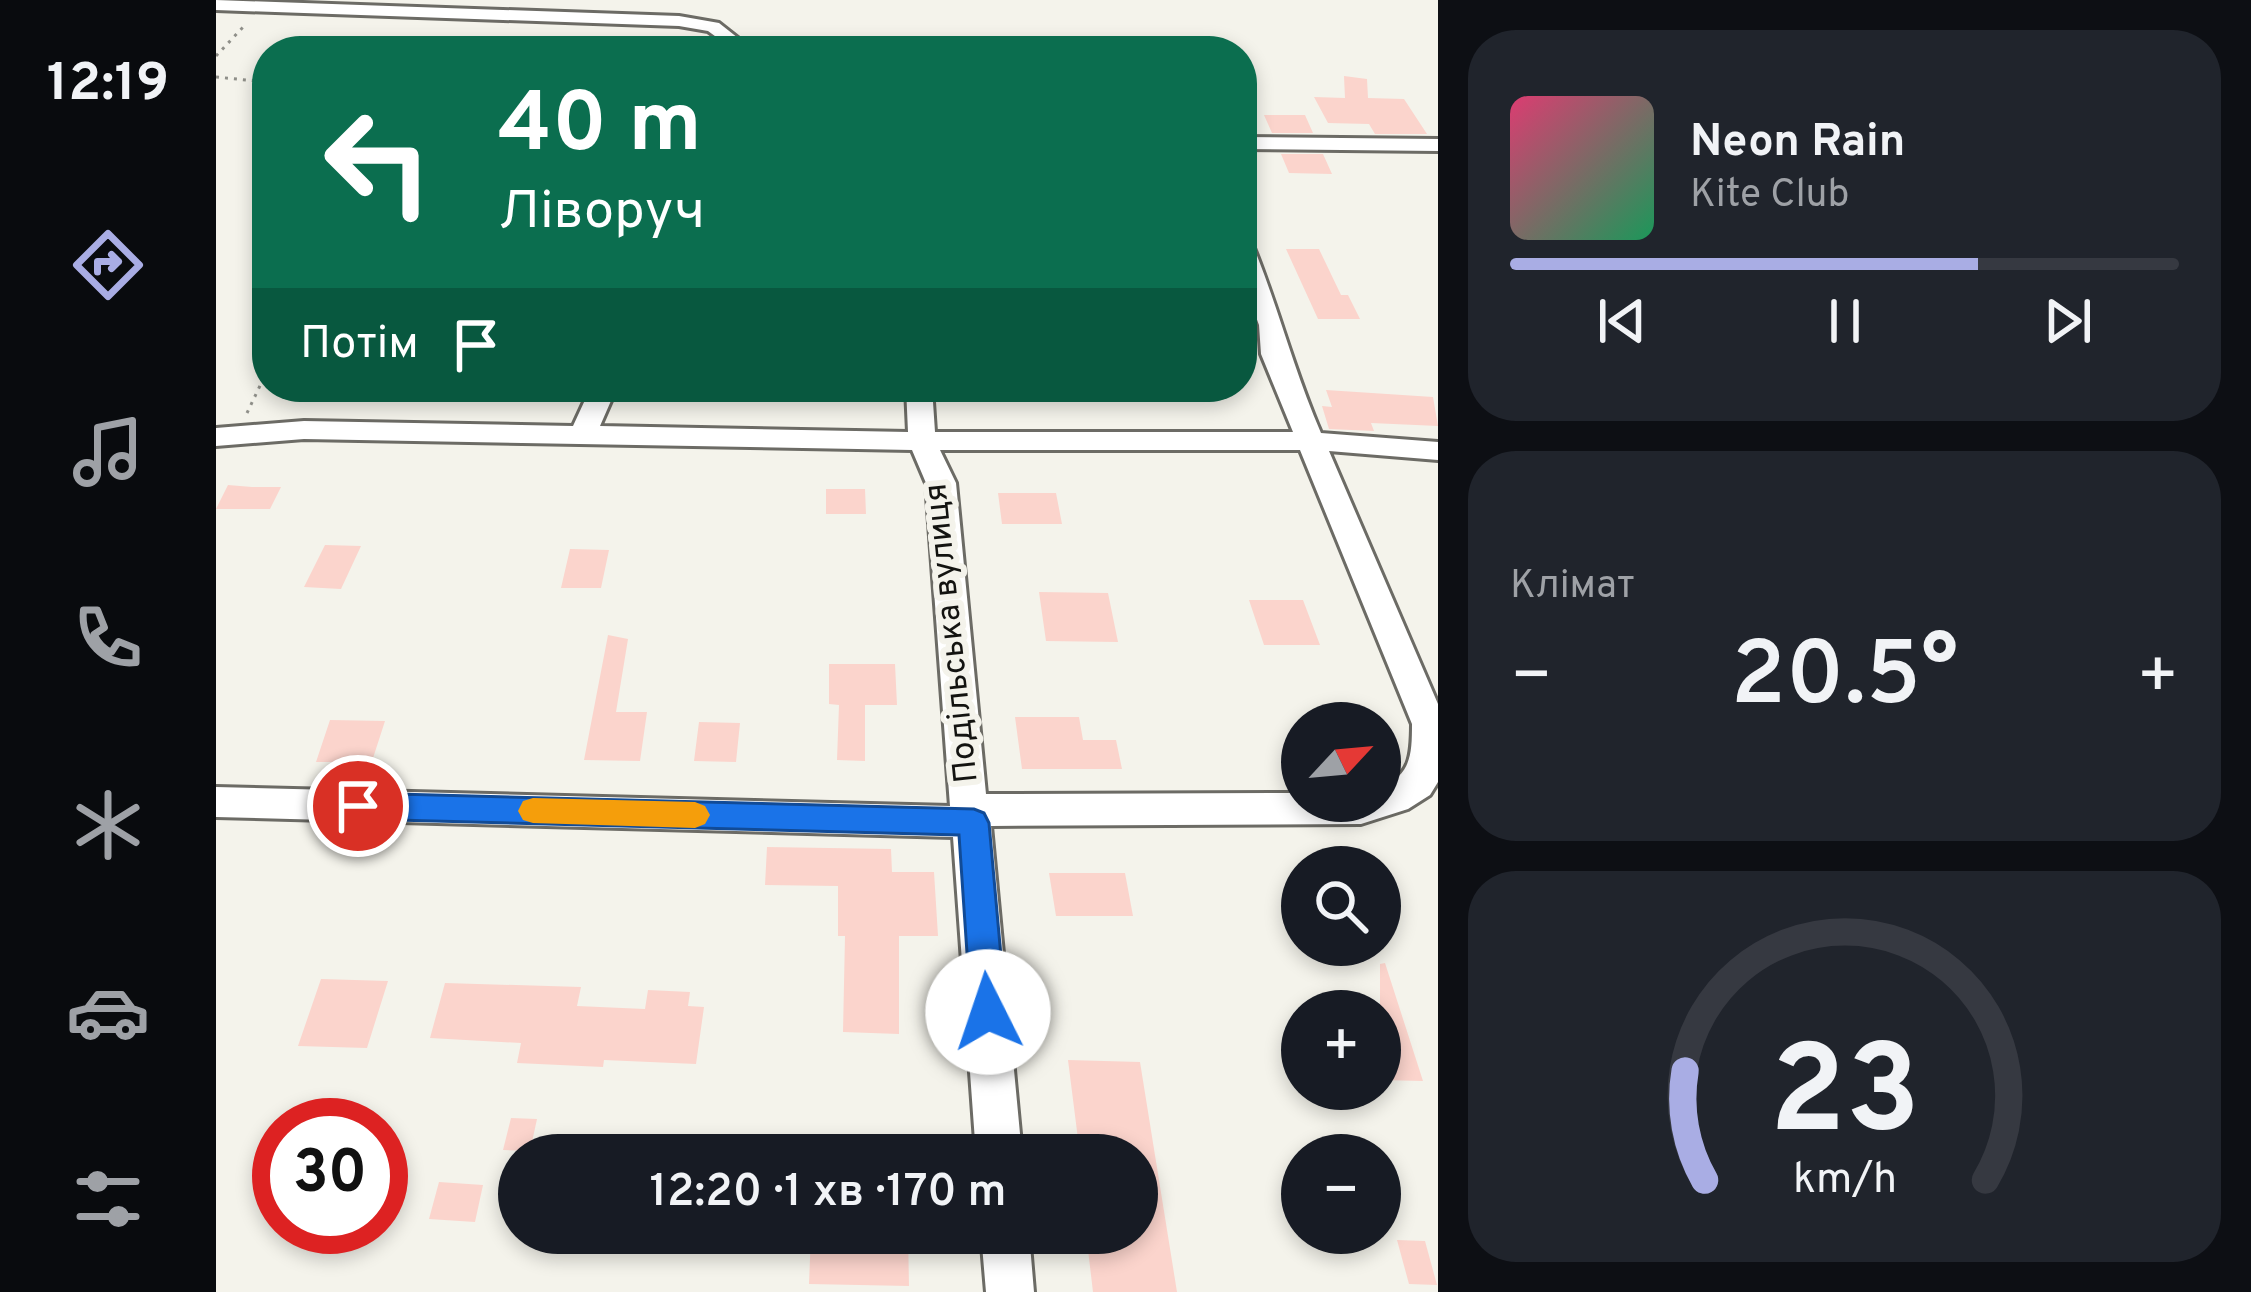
<!DOCTYPE html>
<html lang="uk">
<meta charset="utf-8">
<style>
:root{--surface:#171b24;--page:#20242c;--text:#f1f3f6;--muted:#9ea1a6;--line:#363941;--accent:#a9ade4}
body{margin:0;font-family:Overpass,sans-serif;background:var(--page);color:var(--text);height:100vh;display:flex;flex-direction:column;font-size:45px;white-space:nowrap}
*{box-sizing:border-box;margin:0}
p{font-size:39px;color:var(--muted)}
.icon{flex:none;width:66px;height:66px;fill:none;stroke:currentColor;stroke-width:2;stroke-linecap:round;stroke-linejoin:round}
.map{position:relative;flex:1;overflow:hidden}
.panel{display:flex;flex-direction:column;gap:30px;padding:30px;background:#0d0f14;width:813px}
.panel>*{flex:none}
.banner{position:absolute;left:36px;top:36px;width:1005px;height:366px;border-radius:48px;box-shadow:0 6px 18px #0003;background:#0b6e4f;color:#fff;overflow:hidden}
.needle{width:78px;rotate:64deg}
.tools{position:absolute;left:1065px;top:702px;display:grid;gap:24px}
.tools a{display:grid;place-items:center;width:120px;height:120px;border-radius:50%;background:var(--surface);box-shadow:0 6px 18px #0003;font-size:60px}
.speed{position:absolute;left:36px;top:1098px;display:flex;gap:24px;font-size:60px;font-weight:700;text-align:center}
.speed>*{display:grid;place-content:center;width:156px;height:156px;border-radius:50%;background:var(--surface);box-shadow:0 6px 18px #0003;line-height:1}
.speed .limit{border:18px solid #d22;background:#fff;color:#111}
.pin{position:absolute;display:grid;place-items:center;width:102px;height:102px;color:#fff;margin:-51px;border:6px solid #fff;border-radius:50%;box-shadow:0 3px 12px #0007}
.me{position:absolute;width:132px;margin:-66px;rotate:356deg;stroke-linejoin:round;filter:drop-shadow(0 0 9px #0008)}
.turn{display:flex;align-items:center;gap:42px;height:252px;padding:0 48px;font-size:54px}
.turn .icon{width:156px;height:156px;stroke-width:2.5}
.turn b{display:block;font-size:84px;line-height:102px}
.then{display:flex;align-items:center;height:114px;padding:0 48px;background:#0003;gap:24px;font-size:45px}
.big{font-size:90px;font-weight:600;line-height:1.1}
.panel .card{flex:1;display:flex;flex-direction:column;justify-content:center;gap:18px;min-width:0;padding:0 42px;border-radius:48px;background:var(--page)}
.panel .dial{align-items:center;gap:0}
.dial svg{height:312px;overflow:visible;fill:none;stroke:var(--line);stroke-width:7;stroke-linecap:round;text-anchor:middle}
.dial text{fill:var(--text);stroke:none}
.song{display:flex;align-items:center;gap:36px}
.cover{width:144px;height:144px;border-radius:18px;background:linear-gradient(135deg,hsl(340 70% 55%),hsl(150 70% 35%))}
.played{height:12px;border-radius:6px;background:linear-gradient(90deg,var(--accent) 70%,var(--line) 70%)}
.keys{display:flex;justify-content:space-around;direction:ltr}
.heat{display:flex;justify-content:space-between;align-items:center;font-size:66px;direction:ltr}
.trip{position:absolute;left:282px;top:1134px;width:660px;height:120px;border-radius:60px;background:var(--surface);box-shadow:0 6px 18px #0003;font-weight:600;line-height:120px;text-align:center}
main{display:flex;flex:1;min-height:0}
.tabs{display:flex;flex-direction:column;width:216px;justify-content:space-around;align-items:center;background:#090b0e;color:var(--muted)}
.tabs .icon{width:84px;height:84px}
.tabs .current{color:var(--accent)}
.tabs b{font-size:54px;color:var(--text)}
.map>svg:first-child{display:block}
</style>
<main>
<nav class="tabs">
<b>12:19</b>
<svg class="icon current" aria-label="directions" viewBox="0 0 24 24"><path d="M12 3l9 9-9 9-9-9zM9 14v-3h6M13 9l2 2-2 2"/></svg>
<svg class="icon" aria-label="music" viewBox="0 0 24 24"><path d="M9 18V5l10-2v13"/><circle cx="6" cy="18" r="3"/><circle cx="16" cy="16" r="3"/></svg>
<svg class="icon" aria-label="phone" viewBox="0 0 24 24"><path d="M5 4h4l2 5-3 2q2 4 5 5l2-3 5 2v4C11 20 4 13 5 4z"/></svg>
<svg class="icon" aria-label="climate" viewBox="0 0 24 24"><path d="M12 3v18M4 7l16 10M4 17L20 7"/></svg>
<svg class="icon" aria-label="car" viewBox="0 0 24 24"><path d="M5 17H2v-5l4-1 3-4h7l3 4 3 1v5h-3M9 17h6M6 11h13"/><circle cx="7" cy="17" r="2"/><circle cx="17" cy="17" r="2"/></svg>
<svg class="icon" aria-label="filters" viewBox="0 0 24 24"><path d="M4 7h16M4 17h16"/><circle cx="9" cy="7" r="2"/><circle cx="15" cy="17" r="2"/></svg>
</nav>
<div class="map">
<svg width="1222" height="1292" viewBox="0 0 1222 1292">
<rect width="100%" height="100%" fill="#f4f3eb"/>
<path fill="#fbd4cc" d="M1128,76L1151,79L1152,98L1188,99L1211,134H1159L1153,124L1112,123L1098,97L1129,98Z
M1048,115H1089L1097,133H1056Z
M1065,154H1107L1116,174L1073,173Z
M1070,249H1103L1125,295H1132L1144,319H1102Z
M1110,390L1217,397L1222,426L1155,423L1158,431L1113,429L1106,406L1116,407Z
M12,485L36,487H65L54,509H0Z
M610,489H649L650,514H610Z
M782,493H840L846,524H786Z
M109,545L145,546L125,589L88,587Z
M354,549L393,550L385,588H345Z
M823,592L892,593L902,642L830,641Z
M1033,600H1087L1104,645H1048Z
M392,635L412,639L400,712H431L424,761L368,760Z
M613,664H679L681,705H649V761L621,760L623,705L613,704Z
M799,717H863L867,740H900L906,769H806Z
M114,720L169,721L148,786H123L131,762H100Z
M483,722L524,723L520,762L478,761Z
M551,847L675,849L676,872H718L722,936H683V1034L627,1032L629,936H622V886L549,885Z
M833,873H909L917,916H840Z
M1169,963L1207,1081L1164,1080V964Z
M105,979L172,981L151,1048L82,1046Z
M229,983L365,987L361,1006L429,1009L432,990L474,992L472,1006L488,1007L480,1064L388,1060L387,1067L301,1063L305,1043L214,1038Z
M852,1060L924,1062L961,1292H877L870,1233H921V1155H864Z
M295,1118L321,1119L314,1151L287,1150Z
M223,1182L267,1185L259,1222L213,1219Z
M595,1233H692L693,1286L593,1284Z
M1181,1240L1209,1241L1221,1285L1193,1284Z"/>
<g fill="none" stroke-linecap="round" stroke-linejoin="round">
<g stroke="#6c6b65" stroke-width="6">
<path id="minor" d="M0,0L463,16L503,23L522,38L515,51H497L503,39L492,31L463,26L0,10Z
M1026,137L1222,139V151L1026,149Z
M1026,241L1038,248C1063,310 1078,371 1105,433L1222,442V460L1113,451L1222,704V782L1214,795L1192,809L1145,824L775,826L806,1155H760L737,837L0,817V787L734,806L710,483L696,450L88,439L0,446V428L88,421L357,426L375,387H401L384,426L692,432L690,387H716L719,432H1077L1045,354L1043,325L1026,279ZM724,450H1084L1196,724C1196,755 1195,775 1164,788V801H1086V793L770,794L740,483Z
M765,1233H813L818,1292H770Z"/>
</g>
<path stroke="#8f8f89" stroke-width="3" stroke-dasharray="3 6" stroke-linecap="butt" d="M0,56L29,25
M0,77L51,82
M31,413L51,371"/>
<use href="#minor" fill="#fff" fill-rule="evenodd"/>
</g>
<path fill="#1a73e8" stroke="#114b97" stroke-width="3" d="M142,793L758,809L768,813L773,823L790,1012L784,1024L772,1029L760,1024L755,1012L743,835L142,819L131,815L127,806L131,797Z"/>
<path fill="#f59e0b" d="M317,798L479,802L489,806L494,815L489,824L479,828L317,823L307,820L302,811L307,801Z"/>
<g text-anchor="middle" dominant-baseline="central" stroke-width="12" stroke-linejoin="round" paint-order="stroke">
<g font-size="33" fill="#131310" stroke="#f4f3eb">
<text transform="translate(737 633) rotate(-96)">Подільська вулиця</text>
</g>
</g>
</svg>
<div class="tools">
<a><svg class="needle" viewBox="-14 -14 28 28"><path d="M0-13l5 13h-10z" fill="#e53935"/><path d="M0 13l5-13h-10z" fill="#9ea1a6"/></svg></a>
<a><svg class="icon" aria-label="search" viewBox="0 0 24 24"><circle cx="10" cy="10" r="6"/><path d="M15 15l6 6"/></svg></a>
<a>+</a>
<a>−</a>
</div>
<div class="speed"><div class="limit">30</div></div>
<div class="pin" style="left:142px;top:806px;background:#d93025"><svg class="icon" aria-label="arrive" viewBox="0 0 24 24"><path d="M6 21V4h12l-3 4 3 4H6"/></svg></div>
<svg class="me" style="left:772px;top:1012px" viewBox="-20 -20 40 40"><circle r="19" fill="#fff"/><path d="M0-13L10 11 0 6-10 11z" fill="#1a73e8"/></svg>
<div class="trip">12:20 · 1 хв · 170 m</div>
<div class="banner">
<div class="turn"><svg class="icon" aria-label="left" viewBox="0 0 24 24"><path d="M17 20v-9H6M10 6l-5 5 5 5"/></svg><div><b>40 m</b>Ліворуч</div></div>
<div class="then">Потім<svg class="icon" aria-label="arrive" viewBox="0 0 24 24"><path d="M6 21V4h12l-3 4 3 4H6"/></svg></div>
</div>
</div>
<section class="panel">
<div class="card">
<div class="song"><i class="cover"></i><div><b>Neon Rain</b><p>Kite Club</p></div></div>
<div class="played"></div>
<div class="keys"><svg class="icon" aria-label="previous" viewBox="0 0 24 24"><path d="M18 5L8 12l10 7zM5 5v14"/></svg><svg class="icon" aria-label="pause" viewBox="0 0 24 24"><path d="M8 5v14M16 5v14"/></svg><svg class="icon" aria-label="next" viewBox="0 0 24 24"><path d="M6 5l10 7-10 7zM19 5v14"/></svg></div>
</div>
<div class="card"><p>Клімат</p>
<div class="heat"><a>−</a><b class="big">20.5°</b><a>+</a></div>
</div>
<div class="card dial"><svg viewBox="0 0 100 80">
<path d="M14 69A42 42 0 1 1 86 69"/>
<path d="M14 69A42 42 0 0 1 9 41" stroke="#a9ade4"/>
<text x="50" y="56" font-size="32" font-weight="700">23</text>
<text x="50" y="72" font-size="11">km/h</text>
</svg></div>
</section>
</main>
